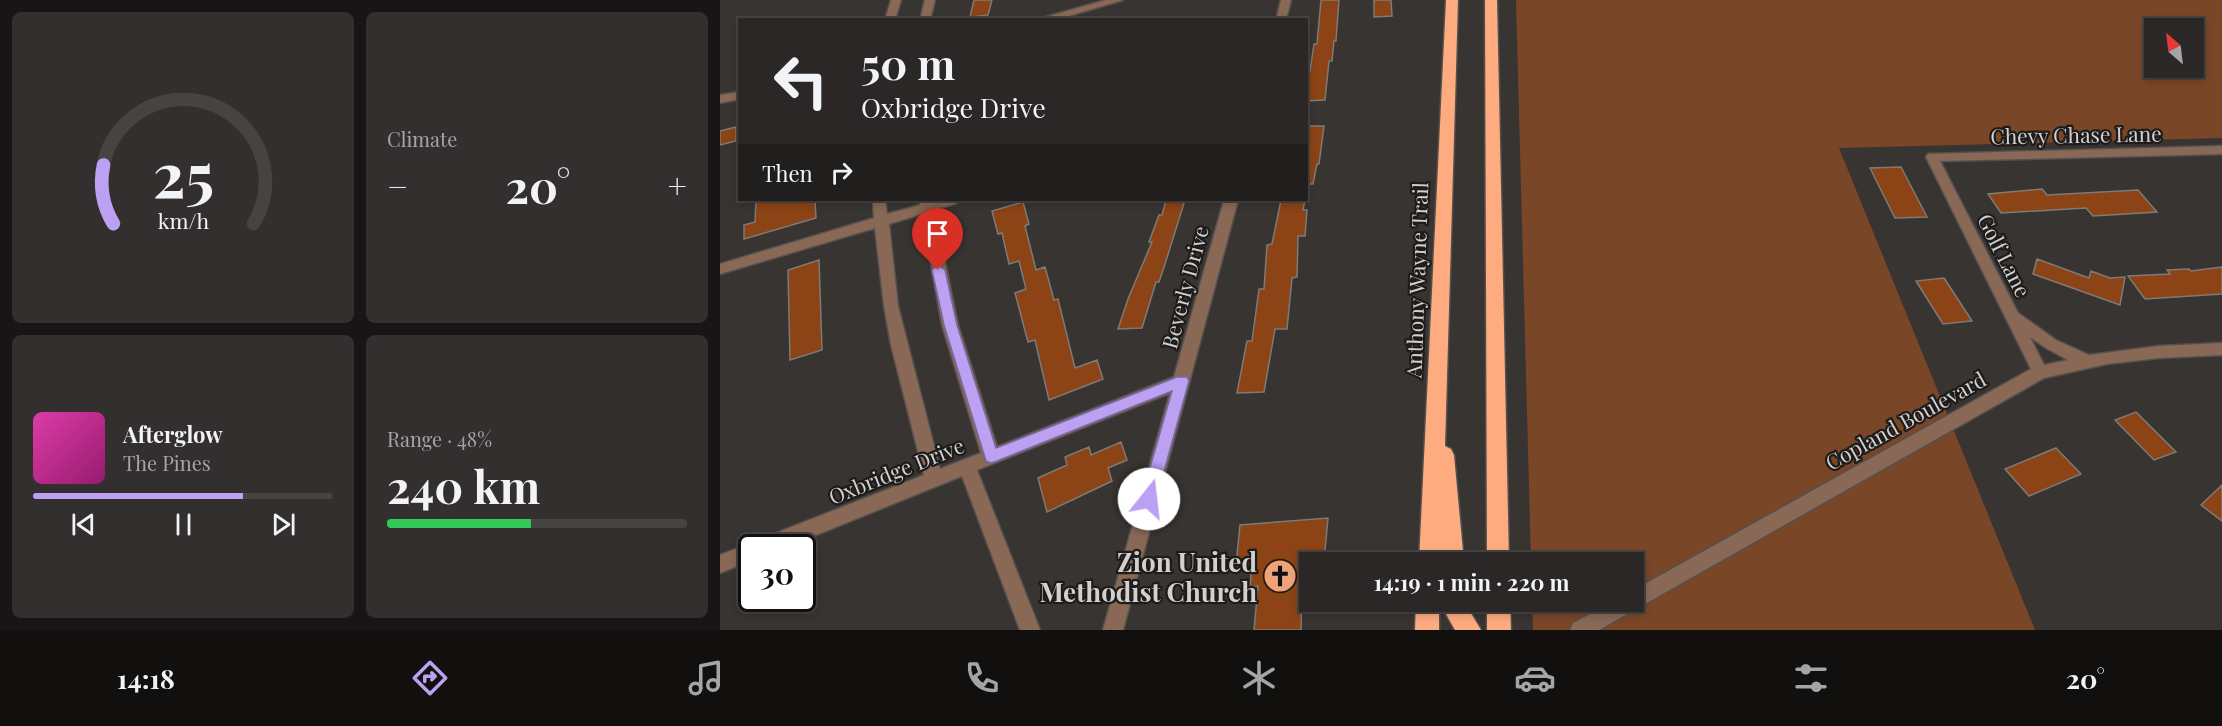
<!DOCTYPE html>
<meta charset="utf-8">
<style>
:root{--surface:#2a2726;--page:#322f2e;--text:#f1f3f6;--muted:#a5a5a7;--line:#464443;--accent:#bca0f2}
body{margin:0;font-family:"Playfair Display",serif;background:var(--page);color:var(--text);height:100vh;display:flex;flex-direction:column;font-size:22px;white-space:nowrap}
*{box-sizing:border-box;margin:0}
p{font-size:20px;color:var(--muted)}
.icon{flex:none;width:33px;height:33px;fill:none;stroke:currentColor;stroke-width:2;stroke-linecap:round;stroke-linejoin:round}
.map{position:relative;flex:1;overflow:hidden}
.drawer{display:flex;flex-direction:column;gap:12px;padding:12px;background:#171515;width:720px}
.drawer>*{flex:none}
.guide{position:absolute;left:18px;top:18px;width:570px;height:183px;border-radius:0px;box-shadow:0 3px 9px #0003,0 0 0 2px var(--line);background:#2a2726;color:var(--text);overflow:hidden}
.needle{width:39px;rotate:332deg}
.buttons{position:absolute;left:1424px;top:18px;display:grid;gap:12px}
.buttons a{display:grid;place-items:center;width:60px;height:60px;border-radius:0px;background:var(--surface);box-shadow:0 3px 9px #0003,0 0 0 2px var(--line);font-size:30px}
.speed{position:absolute;left:18px;top:534px;display:flex;gap:12px;font-size:30px;font-weight:700;text-align:center}
.speed>*{display:grid;place-content:center;width:78px;height:78px;border-radius:50%;background:var(--surface);box-shadow:0 3px 9px #0003,0 0 0 2px var(--line);line-height:1}
.speed .limit{border:3px solid #111;border-radius:9px;background:#fff;color:#111}
.pin{position:absolute;display:grid;place-items:center;width:51px;height:51px;color:#fff;margin:-62px -26px;border-radius:50% 50% 50% 0;rotate:-45deg;box-shadow:0 0 6px #0007}
.pin .icon{rotate:45deg}
.me{position:absolute;width:66px;margin:-33px;rotate:16deg;stroke-linejoin:round;filter:drop-shadow(0 0 4px #0008)}
.turn{display:flex;align-items:center;gap:21px;height:126px;padding:0 24px;font-size:27px}
.turn .icon{width:78px;height:78px;stroke-width:2.5}
.turn b{display:block;font-size:42px;line-height:51px}
.then{display:flex;align-items:center;height:57px;padding:0 24px;background:#0003;gap:12px;font-size:22px}
.big{font-size:45px;font-weight:700;line-height:1.1}
.drawer .widget{flex:1;display:flex;flex-direction:column;justify-content:center;gap:9px;min-width:0;padding:0 21px;border-radius:9px;background:var(--page)}
.drawer .dial{align-items:center;gap:0}
.dial svg{height:156px;overflow:visible;fill:none;stroke:var(--line);stroke-width:7;stroke-linecap:round;text-anchor:middle}
.dial text{fill:var(--text);stroke:none}
.song{display:flex;align-items:center;gap:18px}
.cover{width:72px;height:72px;border-radius:9px;background:linear-gradient(135deg,hsl(320 70% 55%),hsl(320 70% 35%))}
.played{height:6px;border-radius:3px;background:linear-gradient(90deg,var(--accent) 70%,var(--line) 70%)}
.keys{display:flex;justify-content:space-around;direction:ltr}
.heat{display:flex;justify-content:space-between;align-items:center;font-size:33px;direction:ltr}
.charge{height:9px;border-radius:4px;background:linear-gradient(90deg,#34c759 48%,var(--line) 0)}
.drawer .tiles{flex:1;display:grid;gap:12px;grid-template-columns:repeat(2,1fr)}
.trip{position:absolute;left:579px;top:552px;width:345px;height:60px;border-radius:0px;background:var(--surface);box-shadow:0 3px 9px #0003,0 0 0 2px var(--line);font-weight:700;line-height:60px;text-align:center}
.dock{display:flex;height:96px;justify-content:space-around;align-items:center;background:#11100f;color:var(--muted)}
.dock .icon{width:42px;height:42px}
.dock .selected{color:var(--accent)}
.dock b{font-size:27px;color:var(--text)}
main{display:flex;flex:1;min-height:0}
.map>svg:first-child{display:block}
</style>
<main>
<section class="drawer">
<div class="tiles">
<div class="widget dial"><svg viewBox="0 0 100 80">
<path d="M14 69A42 42 0 1 1 86 69"/>
<path d="M14 69A42 42 0 0 1 9 39" stroke="#bca0f2"/>
<text x="50" y="56" font-size="32" font-weight="700">25</text>
<text x="50" y="72" font-size="11">km/h</text>
</svg></div>
<div class="widget"><p>Climate</p>
<div class="heat"><a>−</a><b class="big">20°</b><a>+</a></div>
</div>
<div class="widget">
<div class="song"><i class="cover"></i><div><b>Afterglow</b><p>The Pines</p></div></div>
<div class="played"></div>
<div class="keys"><svg class="icon" aria-label="previous" viewBox="0 0 24 24"><path d="M18 5L8 12l10 7zM5 5v14"/></svg><svg class="icon" aria-label="pause" viewBox="0 0 24 24"><path d="M8 5v14M16 5v14"/></svg><svg class="icon" aria-label="next" viewBox="0 0 24 24"><path d="M6 5l10 7-10 7zM19 5v14"/></svg></div>
</div>
<div class="widget"><p>Range · 48%</p><b class="big">240 km</b><div class="charge"></div></div>
</div>
</section>
<div class="map">
<svg width="1502" height="630" viewBox="0 0 1502 630">
<rect width="100%" height="100%" fill="#383432"/>
<path fill="#7a4628" fill-rule="evenodd" d="M796,0H1502V138L1119,148L1315,630H813L812,602H914V562H811ZM1434,28H1473V68H1434Z"/>
<path fill="#8c4315" stroke="#7e7a77" stroke-width="1.5" d="M254,0H272L268,15L250,17Z
M601,0H619L616,41H614L612,61H609L605,100L586,101L588,71H590L594,44H597Z
M654,0H671L672,16L654,17Z
M586,126H604L599,164H597L593,184H586Z
M16,127V141L0,145V131Z
M1181,167L1207,217L1175,218L1150,168Z
M1322,189L1327,195L1418,190L1437,212L1373,216L1366,208L1281,213L1268,194Z
M36,200H95L96,218L24,239V225L35,222Z
M446,200H465L445,264L439,282H436L422,328L398,329L408,299L432,242H429L439,215H442Z
M561,200H585L583,210H587L585,236H578L577,277L572,278L567,329H555L544,392L517,393L527,341H532L539,289H544L547,245L552,244Z
M303,202L309,224L305,226L316,270L325,267L334,300L338,299L355,368L377,360L383,379L329,400L315,340L308,342L295,293L306,289L299,261L289,264L282,233L278,234L272,211Z
M1317,259L1369,278L1371,271L1390,278L1405,277L1400,305L1313,274Z
M99,260L102,350L70,360L68,270Z
M1502,267V294L1425,299L1408,276L1450,274L1447,270L1469,269L1471,271Z
M1224,278L1252,321L1223,324L1196,281Z
M1416,412L1456,452L1434,460L1395,420Z
M401,442L407,460L388,468L392,481L327,512L318,478L347,465L345,457L369,447L371,455Z
M1336,448L1361,474L1309,496L1285,469Z
M1502,485V521L1481,505Z
M608,518L604,562H590V588L582,589L581,630H534L538,586L530,587L532,564L516,565L520,525Z"/>
<g fill="none" stroke-linecap="round" stroke-linejoin="round">
<g stroke="#54504e" stroke-width="3">
<path id="minor" d="M171,0H181L175,20H165Z
M205,0H215L210,20H200Z
M386,0H403L335,20H315Z
M561,0H571L566,20H556Z
M20,92V99L0,103V95Z
M1502,146V154L1220,161L1298,313L1336,340L1369,355L1439,346L1502,343V355L1439,358L1387,364L1324,378L879,630H850L853,623L893,602H914V590L1311,369L1206,157L1208,154ZM1310,337L1326,348L1348,360L1324,365Z
M153,200H165L167,214L200,205V200H239L237,203L214,210L238,325L277,447L454,377L504,200H518L403,630H383L450,393L257,470L320,630H300L242,476L64,548H32V560L0,573V555L204,475L171,345L164,306L155,228L0,274V264L154,218ZM202,214L222,325L261,453L220,469L178,306L169,224Z"/>
</g>
<g stroke="#54504e" stroke-width="3">
<path id="highway" d="M726,0H738L725,446L731,449L734,455L744,562H722L721,556V562H699Z
M765,0H777L789,562H767Z
M696,602H719V630H695Z
M724,602H747L749,610L761,630H735L726,614Z
M767,602H790L791,630H767Z"/>
</g>
<use href="#minor" fill="#896856" fill-rule="evenodd"/>
<use href="#highway" fill="#fdab7f" fill-rule="evenodd"/>
</g>
<path fill="#bca0f2" stroke="#7a689d" stroke-width="1.5" d="M218,265L225,270L237,325L276,448L457,377H467L469,381L435,504L429,506L424,504L421,499L452,391L277,461L271,463L266,461L224,325L212,270Z"/>
<defs>
<g id="church-disc" transform="scale(1.725)"><circle r="9.5" fill="#f0a279" stroke="#1e1c1b"/><path d="M-1.2-6h2.4v3.5h3.3v2.4h-3.3V6h-2.4V-.1h-3.3v-2.4h3.3Z" fill="#111"/></g>
</defs>
<g fill-rule="evenodd">
<use href="#church-disc" x="560" y="576"/>
</g>
<g text-anchor="middle" dominant-baseline="central" stroke-width="4.5" stroke-linejoin="round" paint-order="stroke">
<g font-size="21" fill="#d3d1cf" stroke="#1e1c1b">
<text transform="translate(1356 134) rotate(-1)">Chevy Chase Lane</text>
<text transform="translate(1285 255) rotate(63)">Golf Lane</text>
<text transform="translate(696 280) rotate(-88)">Anthony Wayne Trail</text>
<text transform="translate(464 287) rotate(-75)">Beverly Drive</text>
<text transform="translate(1185 420) rotate(-29)">Copland Boulevard</text>
<text transform="translate(176 470) rotate(-22)">Oxbridge Drive</text>
</g>
<g font-size="26" font-weight="bold" fill="#d3d1cf" stroke="#1e1c1b" text-anchor="end">
<text x="537" y="561">Zion United<tspan x="537" dy="30">Methodist Church</tspan></text>
</g>
</g>
</svg>
<div class="buttons">
<a><svg class="needle" viewBox="-14 -14 28 28"><path d="M0-13l5 13h-10z" fill="#e53935"/><path d="M0 13l5-13h-10z" fill="#a5a5a7"/></svg></a>
</div>
<div class="speed"><div class="limit">30</div></div>
<div class="pin" style="left:218px;top:270px;background:#d93025"><svg class="icon" aria-label="arrive" viewBox="0 0 24 24"><path d="M6 21V4h12l-3 4 3 4H6"/></svg></div>
<svg class="me" style="left:429px;top:499px" viewBox="-20 -20 40 40"><circle r="19" fill="#fff"/><path d="M0-13L10 11 0 6-10 11z" fill="#bca0f2"/></svg>
<div class="trip">14:19 · 1 min · 220 m</div>
<div class="guide">
<div class="turn"><svg class="icon" aria-label="left" viewBox="0 0 24 24"><path d="M17 20v-9H6M10 6l-5 5 5 5"/></svg><div><b>50 m</b>Oxbridge Drive</div></div>
<div class="then">Then<svg class="icon" aria-label="right" viewBox="0 0 24 24"><path d="M7 20v-9h11M14 6l5 5-5 5"/></svg></div>
</div>
</div>
</main>
<nav class="dock">
<b>14:18</b>
<svg class="icon selected" aria-label="directions" viewBox="0 0 24 24"><path d="M12 3l9 9-9 9-9-9zM9 14v-3h6M13 9l2 2-2 2"/></svg>
<svg class="icon" aria-label="music" viewBox="0 0 24 24"><path d="M9 18V5l10-2v13"/><circle cx="6" cy="18" r="3"/><circle cx="16" cy="16" r="3"/></svg>
<svg class="icon" aria-label="phone" viewBox="0 0 24 24"><path d="M5 4h4l2 5-3 2q2 4 5 5l2-3 5 2v4C11 20 4 13 5 4z"/></svg>
<svg class="icon" aria-label="climate" viewBox="0 0 24 24"><path d="M12 3v18M4 7l16 10M4 17L20 7"/></svg>
<svg class="icon" aria-label="car" viewBox="0 0 24 24"><path d="M5 17H2v-5l4-1 3-4h7l3 4 3 1v5h-3M9 17h6M6 11h13"/><circle cx="7" cy="17" r="2"/><circle cx="17" cy="17" r="2"/></svg>
<svg class="icon" aria-label="filters" viewBox="0 0 24 24"><path d="M4 7h16M4 17h16"/><circle cx="9" cy="7" r="2"/><circle cx="15" cy="17" r="2"/></svg>
<b>20°</b>
</nav>
